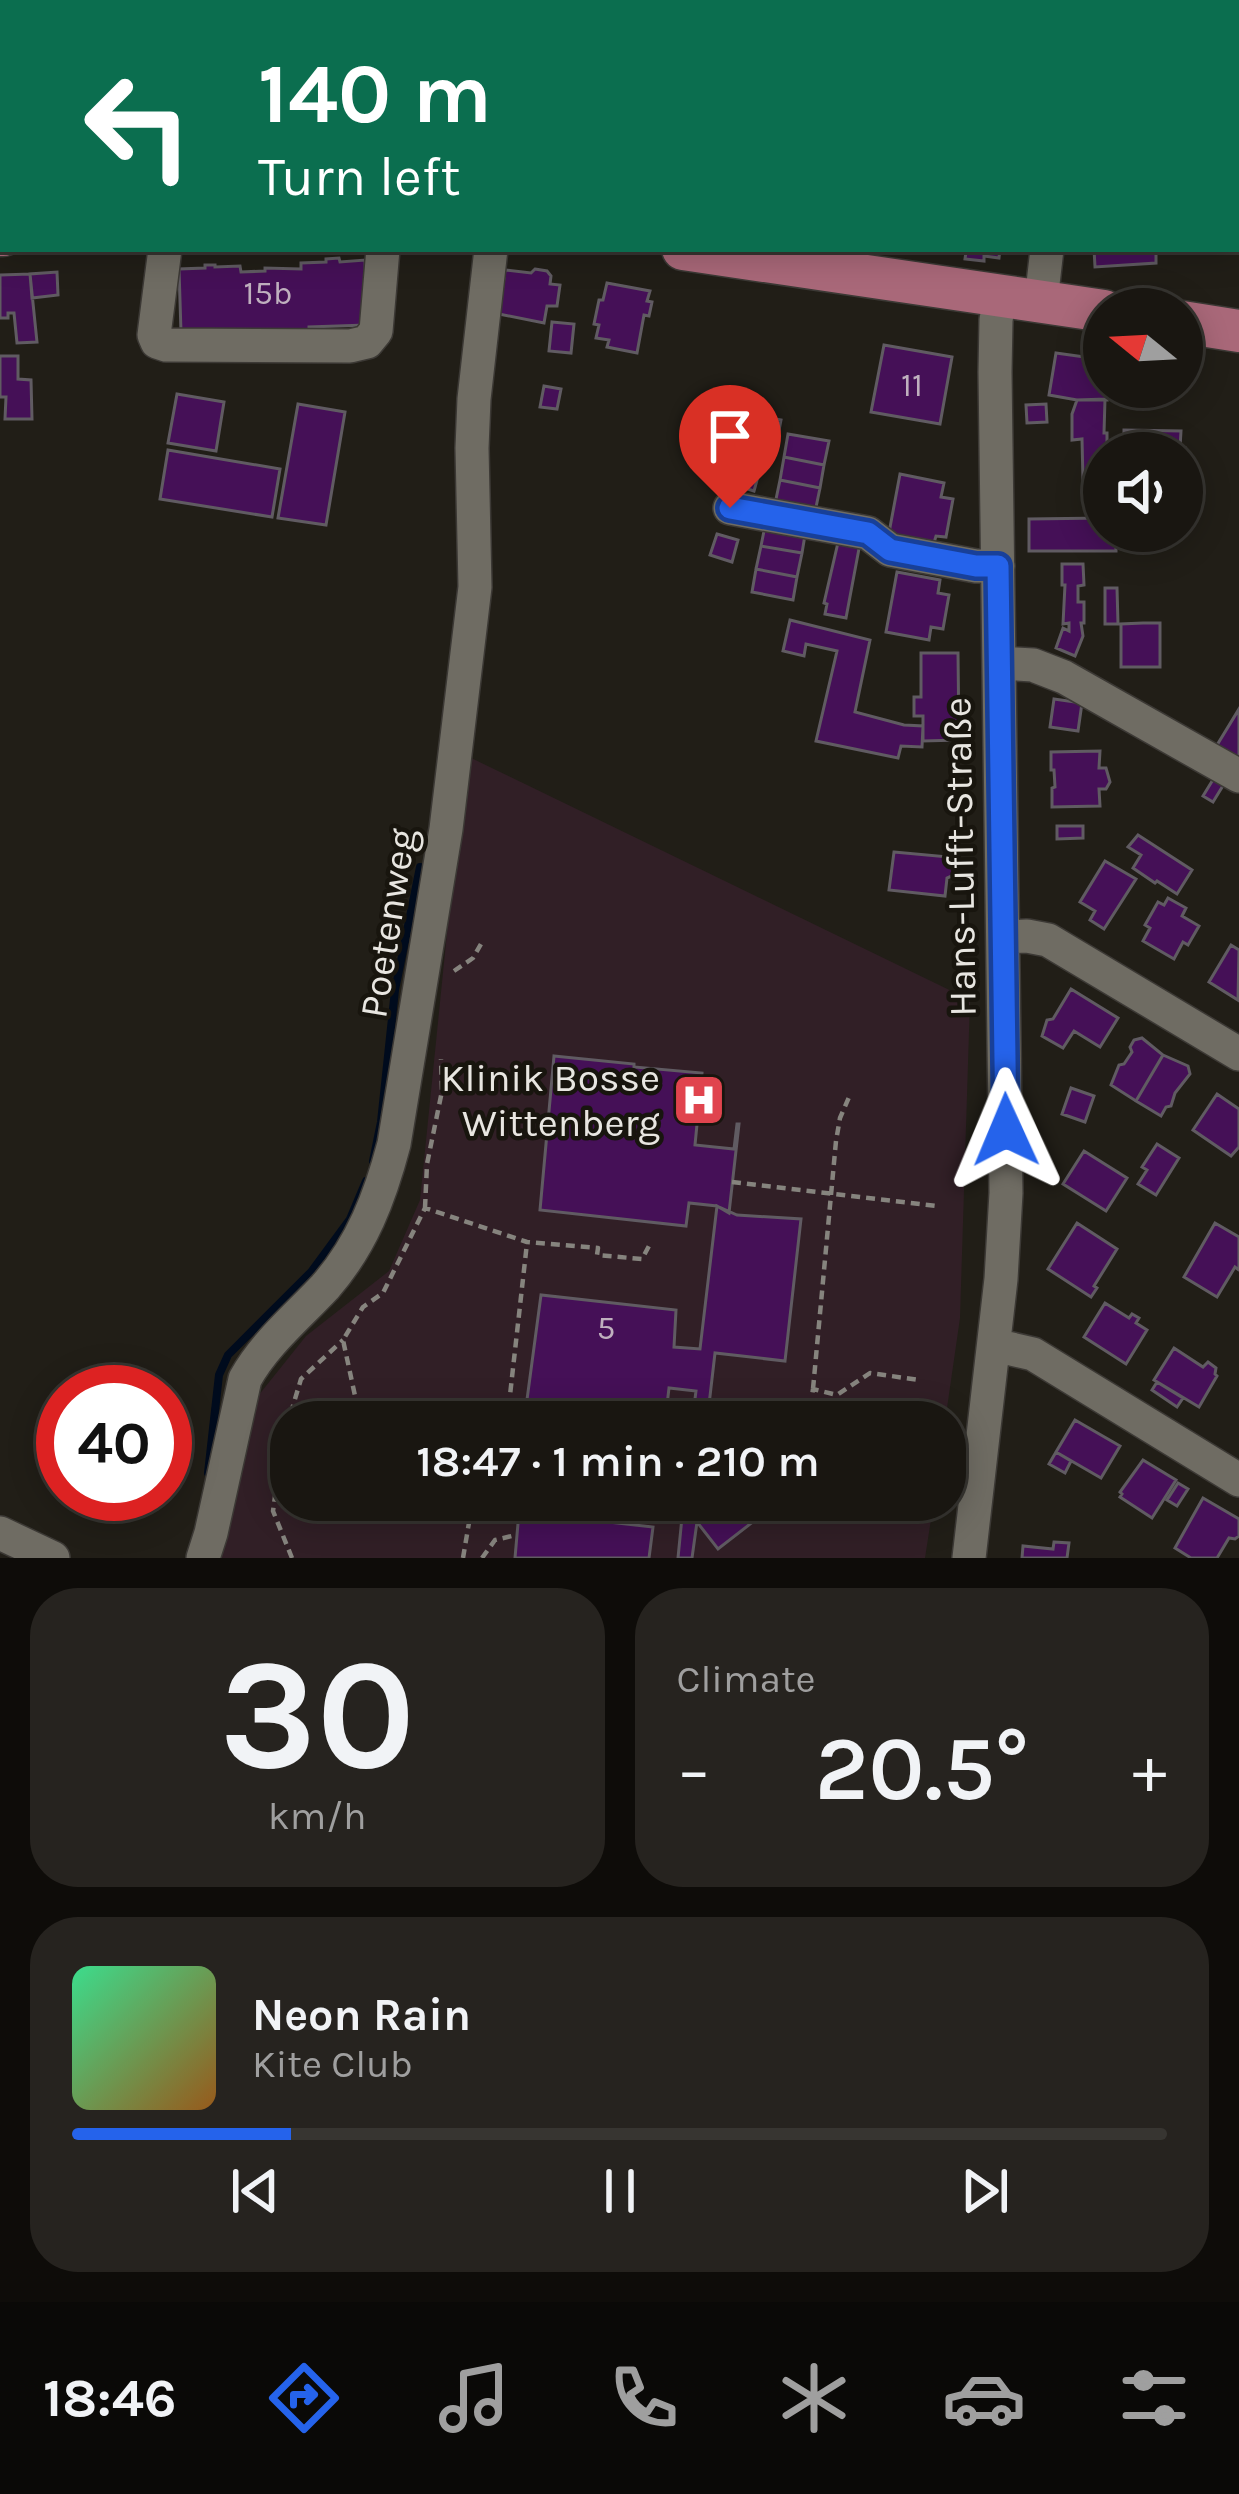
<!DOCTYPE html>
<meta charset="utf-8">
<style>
:root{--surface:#191611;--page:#26231f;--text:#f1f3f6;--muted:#9f9f9f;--line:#373531;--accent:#2563eb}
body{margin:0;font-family:Karla,sans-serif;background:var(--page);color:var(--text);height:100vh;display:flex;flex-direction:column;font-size:45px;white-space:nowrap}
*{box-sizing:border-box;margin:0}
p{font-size:39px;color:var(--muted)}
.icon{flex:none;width:66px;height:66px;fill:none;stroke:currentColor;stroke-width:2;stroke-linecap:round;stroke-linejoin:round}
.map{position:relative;height:1558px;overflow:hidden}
.side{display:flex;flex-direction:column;gap:30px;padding:30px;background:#0e0c09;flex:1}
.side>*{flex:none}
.guide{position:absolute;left:0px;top:0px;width:1239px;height:252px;box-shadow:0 6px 30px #0003,0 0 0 3px var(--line);background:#0b6e4f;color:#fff;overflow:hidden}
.needle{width:78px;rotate:288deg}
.controls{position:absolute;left:1083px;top:288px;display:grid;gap:24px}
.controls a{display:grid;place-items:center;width:120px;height:120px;border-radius:50%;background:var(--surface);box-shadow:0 6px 30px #0003,0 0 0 3px var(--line);font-size:60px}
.speed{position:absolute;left:36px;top:1365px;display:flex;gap:24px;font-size:60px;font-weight:700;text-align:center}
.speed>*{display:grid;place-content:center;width:156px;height:156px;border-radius:50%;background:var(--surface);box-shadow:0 6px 30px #0003,0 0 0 3px var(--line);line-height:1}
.speed .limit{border:18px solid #d22;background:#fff;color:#111}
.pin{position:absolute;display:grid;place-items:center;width:102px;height:102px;color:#fff;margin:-123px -51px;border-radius:50% 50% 50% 0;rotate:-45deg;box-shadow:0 0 12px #0007}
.pin .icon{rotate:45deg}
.me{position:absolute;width:132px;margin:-66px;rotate:359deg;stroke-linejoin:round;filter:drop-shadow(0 0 9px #0008)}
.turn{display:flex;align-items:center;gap:42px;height:252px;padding:0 60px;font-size:54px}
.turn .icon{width:156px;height:156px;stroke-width:2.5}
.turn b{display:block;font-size:84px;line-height:102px}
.big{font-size:90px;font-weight:600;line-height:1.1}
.side .card{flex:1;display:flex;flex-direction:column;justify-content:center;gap:18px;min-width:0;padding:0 42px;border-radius:48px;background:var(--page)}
.side .dial{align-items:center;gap:0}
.dial b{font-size:156px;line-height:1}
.song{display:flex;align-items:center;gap:36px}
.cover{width:144px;height:144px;border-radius:18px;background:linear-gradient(135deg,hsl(150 70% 55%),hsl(30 70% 35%))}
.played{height:12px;border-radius:6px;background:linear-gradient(90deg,var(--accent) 20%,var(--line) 20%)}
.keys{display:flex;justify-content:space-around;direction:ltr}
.heat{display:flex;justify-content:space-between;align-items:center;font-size:66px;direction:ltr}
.side .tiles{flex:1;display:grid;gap:30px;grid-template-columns:1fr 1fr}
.card:last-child{grid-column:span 2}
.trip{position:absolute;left:270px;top:1401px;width:696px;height:120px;border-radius:48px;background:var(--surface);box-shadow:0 6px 30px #0003,0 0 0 3px var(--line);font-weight:600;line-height:120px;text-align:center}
.dock{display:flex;height:192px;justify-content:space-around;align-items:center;background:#0a0907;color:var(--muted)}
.dock .icon{width:84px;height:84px}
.dock .on{color:var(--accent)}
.dock b{font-size:54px;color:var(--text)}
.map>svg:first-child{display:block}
</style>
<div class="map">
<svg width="1239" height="1558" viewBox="0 0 1239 1558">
<rect width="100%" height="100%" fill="#211e17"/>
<path fill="#311f26" d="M465,755L970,1000L960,1318L945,1422H291V1500H934L925,1558H209L246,1411L306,1336L389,1271L420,1200Z"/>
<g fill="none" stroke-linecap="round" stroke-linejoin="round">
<path stroke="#000b1d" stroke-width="8" d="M373,1161L381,1122L395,990L420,867
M208,1473L219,1375L228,1355L311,1272L350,1219L366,1181"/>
</g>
<path fill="#451057" stroke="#605b62" stroke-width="3" d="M953,249H1000L999,258L984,256V261L965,259L966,252Z
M1094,249H1156V263L1095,267Z
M339,258L340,262L365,260L367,325L309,327V335L181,332L179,269L205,268V265H215V267L240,266L241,272L265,271V268L301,269V263L326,262V259Z
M535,269L547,271L551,276L550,284L560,285L557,306H547L544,323L499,314L505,270L531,273Z
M57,272L58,295L32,298L30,274Z
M30,274L37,342L17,343L14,313H8V318H0V275Z
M607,283L650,291L647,301L652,302L649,316L644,315L637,353L607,347L609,340L596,338L599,325L594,324L599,300H603Z
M552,322L574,324L571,353L549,351Z
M884,345L952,357L940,424L871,412Z
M1056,353L1099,359L1095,378L1104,380L1107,400H1077L1049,395Z
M0,356H18V379L31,380L32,419H5L6,397H0Z
M544,386L561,389L557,409L540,407Z
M177,394L224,402L216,451L168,443Z
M1105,399L1104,433H1107V447L1104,453V480L1083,481L1082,439L1072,440V414L1077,400Z
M298,404L345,412L326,525L278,518Z
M1046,404L1047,422L1027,423L1026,405Z
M770,418L781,420L777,441L766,439Z
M1124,430L1181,431L1180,448H1185L1184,530H1182V453H1133V450H1124Z
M788,434L829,441L824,465L784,457Z
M168,450L280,469L272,517L160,499Z
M784,457L824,465L820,488L780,480Z
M739,463L760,469L754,491L732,484Z
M900,474L944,483L941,497L953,499L946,537L936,536L933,546L888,538Z
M780,480L820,488L815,512L775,504Z
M1104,518V531H1116V551H1029V519Z
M766,521L806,529L802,553L761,546Z
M1136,531H1162V542L1136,543Z
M717,534L738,540L732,562L710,555Z
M840,534L861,538L846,618L825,614L827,604L824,603Z
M761,546L802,553L797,577L756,569Z
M1062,564H1083L1084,585L1078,586V602H1084V623H1081L1083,636L1075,656L1056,648L1063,628L1069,631V623L1063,624L1065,585H1062Z
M756,569L797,577L793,600L752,592Z
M897,572L940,580L938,593L949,595L943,629L931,627L929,640L886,632Z
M1105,588H1117L1118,624H1105Z
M790,620L870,640L855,712L904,725L923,726L922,747L901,746L898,758L816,741L837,651L806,644L804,656L783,651Z
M1143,623H1160V667H1121V624Z
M921,653H958L959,740L923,741V716H914V697H921Z
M1054,699L1082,703L1078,731L1050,727Z
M1239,709V765L1214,750Z
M1100,751L1099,768H1106L1110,782L1106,789H1099L1100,806L1052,807V788L1055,787L1054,770H1051V752Z
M1214,778L1224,784L1213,802L1203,796Z
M1057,826H1083V838L1057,839Z
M1138,835L1192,870L1177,894L1157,881L1155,883L1133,868L1141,855L1128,847Z
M894,852L949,857L948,864L954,868V875L947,878L945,896L889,890Z
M1105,861L1136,879L1104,929L1090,920L1095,911L1080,902Z
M1168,898L1186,908L1182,916L1199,926L1188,945L1183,942L1174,959L1143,941L1150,928L1145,925L1158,902L1164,905Z
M1231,945L1239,950L1238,1000L1209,982Z
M1071,989L1118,1018L1100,1047L1074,1031L1063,1048L1042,1036L1047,1020L1053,1019Z
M1142,1038L1163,1055L1136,1101L1111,1085L1119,1065L1124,1064L1132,1052L1130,1047L1134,1040Z
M1163,1055L1188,1066L1190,1074L1175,1093L1171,1106L1166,1107L1161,1116L1136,1101Z
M554,1056L634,1064V1067L702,1073L695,1145L734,1149L737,1124H739L729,1213L717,1206L689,1203L686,1226L540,1210Z
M1071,1088L1094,1096L1085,1122L1062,1114Z
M1217,1094L1239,1109V1147L1231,1156L1193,1130Z
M1157,1144L1179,1158L1156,1195L1138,1184L1147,1170L1142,1167Z
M1084,1151L1127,1178L1106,1211L1063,1184Z
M717,1206L737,1215L801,1219L785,1361L715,1353L707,1422H692L696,1391L669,1388L665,1422H524L541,1295L676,1310L674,1347L700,1349Z
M1077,1223L1117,1249L1094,1286L1097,1288L1091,1297L1048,1269Z
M1215,1223L1239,1237V1270L1235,1267L1217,1297L1184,1277Z
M1105,1303L1129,1318L1132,1314L1139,1318L1136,1323L1147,1330L1126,1364L1084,1337Z
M1174,1348L1203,1367L1208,1362L1216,1368L1215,1374L1217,1376L1199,1407L1154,1380Z
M1157,1382L1183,1398L1177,1407L1152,1390Z
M1075,1420L1120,1446L1101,1478L1056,1452Z
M1056,1452L1071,1461L1065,1473L1049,1464Z
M1143,1460L1176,1480L1152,1518L1120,1497L1122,1494L1120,1492Z
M1178,1483L1188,1489L1177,1506L1167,1500Z
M1203,1498L1239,1519V1536L1235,1539L1229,1538L1217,1558H1191L1175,1548Z
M678,1500H781L718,1549L697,1522L692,1558H678L683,1507Z
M519,1512L653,1527L649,1558H515Z
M1054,1542L1069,1543L1067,1558H1022L1023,1546L1053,1549Z"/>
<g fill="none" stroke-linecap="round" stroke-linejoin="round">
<g stroke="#3c3935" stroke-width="36">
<path id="minor" d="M1034,0V3
M165,249L154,335L157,342L166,345L350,346L367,342L376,331L383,249
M1041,301L1047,249
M730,508L868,533L890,550L976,566H998
M1000,663L1033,665L1064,677L1239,776
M1004,937L1027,936L1048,940L1239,1054
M994,1345L1033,1354L1239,1480
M0,1533L53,1558
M203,1558L211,1533L245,1379C265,1343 297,1317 325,1287C362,1245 380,1197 394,1144L446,829L475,587L472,448L474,399L491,249
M969,1558L1001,1279L1006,1193L995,372L996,320L1000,297"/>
</g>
<g stroke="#3c3935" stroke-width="45">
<path id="major" d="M0,235H3
M683,249L1104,311
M1182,322L1239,331"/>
</g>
<path stroke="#86847e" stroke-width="4.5" stroke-dasharray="9 6" stroke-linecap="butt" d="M369,3V0
M454,971L473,958L481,944
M732,1182L937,1206
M425,1208L427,1164L442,1091L441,1059
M813,1389L836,1141L840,1118L850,1095
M366,1422L357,1405L343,1340L363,1307L383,1293L425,1208L527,1242L598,1248L597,1255L642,1259L650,1244
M507,1422L527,1243
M808,1422L813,1389L837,1395L870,1373L919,1380
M787,1505L791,1500
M292,1558L273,1511L283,1439L301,1379L343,1340
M463,1558L471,1511L465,1500
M482,1558L495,1540L516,1535"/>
<use href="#minor" stroke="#6f6c63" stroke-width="33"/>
<use href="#major" stroke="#a96879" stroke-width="42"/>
</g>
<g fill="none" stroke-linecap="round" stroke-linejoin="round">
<g stroke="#184099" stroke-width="30">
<path id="route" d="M730,508L868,533L890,550L976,566H998L1006,1130"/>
</g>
<use href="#route" stroke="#2563eb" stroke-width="21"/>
</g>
<defs>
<g id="hospital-square" transform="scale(2.7)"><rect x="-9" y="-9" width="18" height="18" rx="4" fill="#e0444e" stroke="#18150e"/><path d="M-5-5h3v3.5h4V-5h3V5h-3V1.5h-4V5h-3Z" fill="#fff"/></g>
</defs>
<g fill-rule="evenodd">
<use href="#hospital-square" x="699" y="1100"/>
</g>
<g text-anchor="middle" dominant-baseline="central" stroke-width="9" stroke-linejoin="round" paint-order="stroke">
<g font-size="33" fill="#bfb0be">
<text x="268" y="293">15b</text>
<text x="912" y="385">11</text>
<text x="606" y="1328">5</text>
</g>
<g font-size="39" fill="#e8e6e1" stroke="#18150e">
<text transform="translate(960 857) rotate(-91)">Hans-Lufft-Straße</text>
<text transform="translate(388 923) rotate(-81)">Poetenweg</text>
</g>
<g font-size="39" fill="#e8e6e1" stroke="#18150e" text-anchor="end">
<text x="660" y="1078">Klinik Bosse<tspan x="660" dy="45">Wittenberg</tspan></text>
</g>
</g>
</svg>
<div class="controls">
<a><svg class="needle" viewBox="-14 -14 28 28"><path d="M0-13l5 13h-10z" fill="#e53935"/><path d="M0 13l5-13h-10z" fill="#9f9f9f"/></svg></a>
<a><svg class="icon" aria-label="sound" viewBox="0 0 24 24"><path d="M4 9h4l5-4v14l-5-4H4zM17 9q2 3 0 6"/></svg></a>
</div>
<div class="speed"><div class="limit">40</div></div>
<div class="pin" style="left:730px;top:508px;background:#d93025"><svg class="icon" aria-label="arrive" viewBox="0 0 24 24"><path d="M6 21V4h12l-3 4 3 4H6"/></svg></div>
<svg class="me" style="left:1006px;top:1130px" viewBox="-20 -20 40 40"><path d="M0-17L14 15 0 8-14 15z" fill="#2563eb" stroke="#fff" stroke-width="4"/></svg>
<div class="trip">18:47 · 1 min · 210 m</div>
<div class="guide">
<div class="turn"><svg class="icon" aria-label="left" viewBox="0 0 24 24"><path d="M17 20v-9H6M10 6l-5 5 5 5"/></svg><div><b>140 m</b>Turn left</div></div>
</div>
</div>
<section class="side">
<div class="tiles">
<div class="card dial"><b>30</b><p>km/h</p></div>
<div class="card"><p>Climate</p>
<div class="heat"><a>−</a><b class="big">20.5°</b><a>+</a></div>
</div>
<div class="card">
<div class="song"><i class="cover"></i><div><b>Neon Rain</b><p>Kite Club</p></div></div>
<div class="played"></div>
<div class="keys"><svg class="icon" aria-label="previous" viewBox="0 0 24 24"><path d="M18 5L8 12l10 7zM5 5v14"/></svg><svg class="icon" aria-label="pause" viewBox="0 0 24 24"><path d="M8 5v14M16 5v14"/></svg><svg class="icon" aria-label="next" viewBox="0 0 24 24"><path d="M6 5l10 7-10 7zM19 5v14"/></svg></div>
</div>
</div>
</section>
<nav class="dock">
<b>18:46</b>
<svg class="icon on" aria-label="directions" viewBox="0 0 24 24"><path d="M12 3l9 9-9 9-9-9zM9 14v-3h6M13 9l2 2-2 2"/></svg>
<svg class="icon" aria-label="music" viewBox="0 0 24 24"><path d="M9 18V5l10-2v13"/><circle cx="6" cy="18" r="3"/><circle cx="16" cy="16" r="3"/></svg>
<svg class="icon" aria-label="phone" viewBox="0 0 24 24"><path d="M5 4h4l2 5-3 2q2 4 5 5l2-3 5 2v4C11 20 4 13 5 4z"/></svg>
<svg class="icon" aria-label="climate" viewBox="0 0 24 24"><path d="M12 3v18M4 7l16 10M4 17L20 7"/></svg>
<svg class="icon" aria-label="car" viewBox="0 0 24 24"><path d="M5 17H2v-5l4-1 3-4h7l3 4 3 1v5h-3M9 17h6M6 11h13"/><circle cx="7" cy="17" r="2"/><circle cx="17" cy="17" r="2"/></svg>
<svg class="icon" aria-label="filters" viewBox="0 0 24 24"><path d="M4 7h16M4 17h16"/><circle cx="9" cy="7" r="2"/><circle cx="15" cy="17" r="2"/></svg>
</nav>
